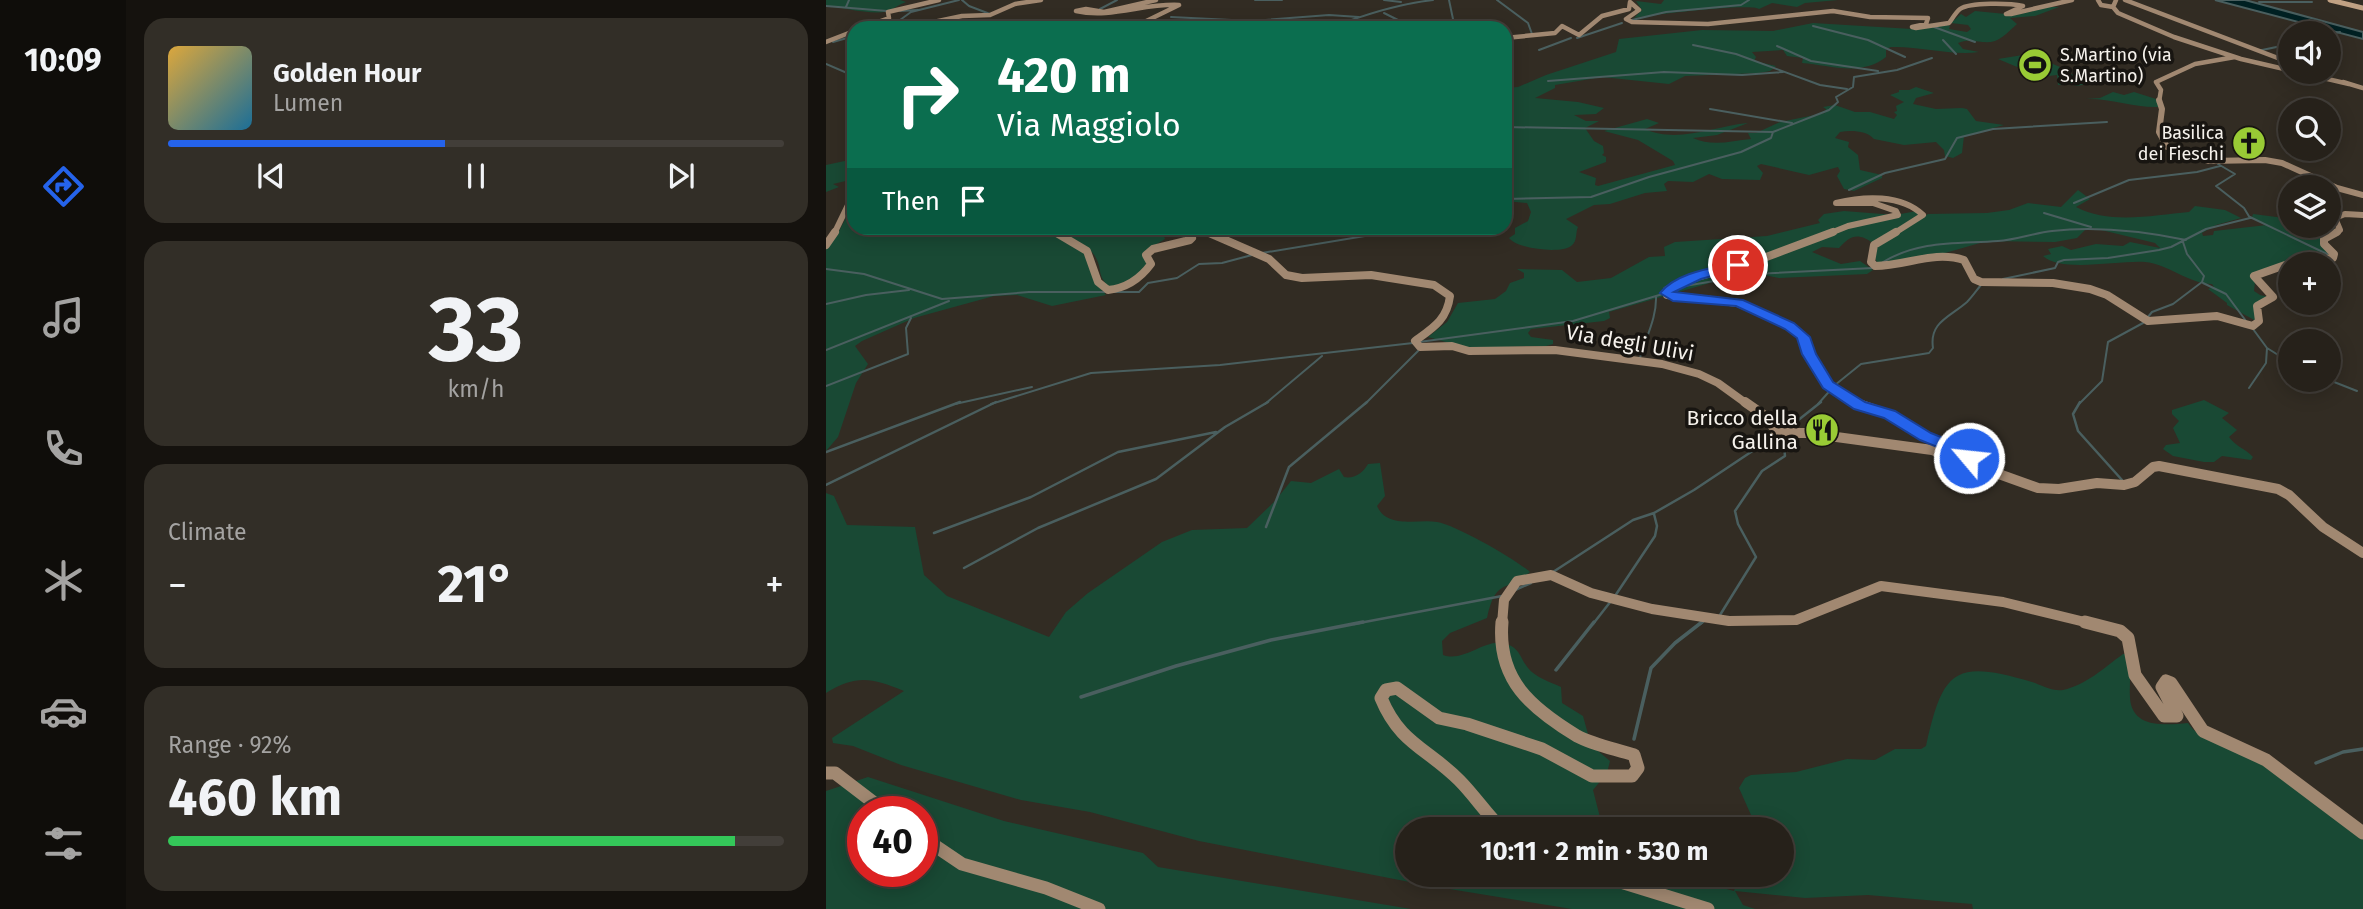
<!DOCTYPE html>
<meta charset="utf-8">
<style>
:root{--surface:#26211a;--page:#322e27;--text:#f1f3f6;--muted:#a4a3a2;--line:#423e39;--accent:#2563eb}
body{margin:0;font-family:"Fira Sans",sans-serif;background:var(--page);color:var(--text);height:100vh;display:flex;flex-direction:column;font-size:26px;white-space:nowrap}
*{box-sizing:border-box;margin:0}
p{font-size:23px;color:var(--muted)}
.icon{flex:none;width:38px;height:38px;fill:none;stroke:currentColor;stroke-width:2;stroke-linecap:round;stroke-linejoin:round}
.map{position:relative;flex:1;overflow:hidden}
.panel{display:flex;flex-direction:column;gap:18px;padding:18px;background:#15120e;width:700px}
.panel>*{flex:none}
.top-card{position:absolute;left:21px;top:21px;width:665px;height:214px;border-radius:21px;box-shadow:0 4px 18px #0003,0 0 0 2px var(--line);background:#0b6e4f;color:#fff;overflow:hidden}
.tools{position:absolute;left:1452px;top:21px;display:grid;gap:14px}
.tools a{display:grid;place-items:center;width:63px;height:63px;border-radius:50%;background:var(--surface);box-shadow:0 4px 18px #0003,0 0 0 2px var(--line);font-size:35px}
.speed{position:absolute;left:21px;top:796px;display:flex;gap:14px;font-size:35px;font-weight:700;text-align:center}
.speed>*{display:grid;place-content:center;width:91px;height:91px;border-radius:50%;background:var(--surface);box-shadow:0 4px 18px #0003,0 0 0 2px var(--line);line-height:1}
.speed .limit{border:10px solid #d22;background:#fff;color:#111}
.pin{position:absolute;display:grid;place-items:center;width:60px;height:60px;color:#fff;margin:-30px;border:4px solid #fff;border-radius:50%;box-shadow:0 2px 7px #0007}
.me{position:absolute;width:77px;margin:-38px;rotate:298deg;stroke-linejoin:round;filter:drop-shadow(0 0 5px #0008)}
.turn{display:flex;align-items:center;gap:24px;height:147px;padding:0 35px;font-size:32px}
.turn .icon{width:91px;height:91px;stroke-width:2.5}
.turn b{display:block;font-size:49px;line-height:60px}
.then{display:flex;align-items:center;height:66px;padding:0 35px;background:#0003;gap:14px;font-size:26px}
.big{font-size:52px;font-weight:700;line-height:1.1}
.panel .tile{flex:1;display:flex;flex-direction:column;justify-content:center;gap:10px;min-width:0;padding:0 24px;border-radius:21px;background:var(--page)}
.panel .dial{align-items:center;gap:0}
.dial b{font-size:91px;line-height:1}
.song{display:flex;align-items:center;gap:21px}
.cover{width:84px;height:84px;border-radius:10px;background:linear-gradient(135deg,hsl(40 70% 55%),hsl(200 70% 35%))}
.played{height:7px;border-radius:4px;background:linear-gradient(90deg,var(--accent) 45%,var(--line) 45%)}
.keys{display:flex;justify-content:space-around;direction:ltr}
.heat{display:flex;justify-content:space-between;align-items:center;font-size:38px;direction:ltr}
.charge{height:10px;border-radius:5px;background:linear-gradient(90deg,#34c759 92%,var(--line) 0)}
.trip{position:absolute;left:569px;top:817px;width:399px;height:70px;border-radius:35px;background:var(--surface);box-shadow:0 4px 18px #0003,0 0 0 2px var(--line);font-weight:700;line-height:70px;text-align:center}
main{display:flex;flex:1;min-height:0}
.tabs{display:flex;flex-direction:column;width:126px;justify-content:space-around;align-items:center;background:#0f0d0a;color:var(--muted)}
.tabs .icon{width:49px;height:49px}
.tabs .active{color:var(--accent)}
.tabs b{font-size:32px;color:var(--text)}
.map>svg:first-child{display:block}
</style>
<main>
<nav class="tabs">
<b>10:09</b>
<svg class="icon active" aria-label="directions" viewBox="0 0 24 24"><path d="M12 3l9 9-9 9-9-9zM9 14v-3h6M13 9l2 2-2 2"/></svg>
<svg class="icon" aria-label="music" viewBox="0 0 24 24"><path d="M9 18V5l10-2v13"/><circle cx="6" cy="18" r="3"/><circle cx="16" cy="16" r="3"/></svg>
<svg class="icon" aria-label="phone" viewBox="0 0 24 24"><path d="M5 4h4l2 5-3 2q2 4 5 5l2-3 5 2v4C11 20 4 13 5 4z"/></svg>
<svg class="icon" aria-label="climate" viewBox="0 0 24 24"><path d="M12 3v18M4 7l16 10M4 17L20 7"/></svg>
<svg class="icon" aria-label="car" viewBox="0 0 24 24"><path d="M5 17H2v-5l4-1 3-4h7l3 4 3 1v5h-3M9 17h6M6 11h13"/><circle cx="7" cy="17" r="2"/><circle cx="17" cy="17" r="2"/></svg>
<svg class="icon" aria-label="filters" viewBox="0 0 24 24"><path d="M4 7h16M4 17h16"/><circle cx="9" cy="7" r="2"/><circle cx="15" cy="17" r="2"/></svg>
</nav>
<section class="panel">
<div class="tile">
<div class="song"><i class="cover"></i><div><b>Golden Hour</b><p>Lumen</p></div></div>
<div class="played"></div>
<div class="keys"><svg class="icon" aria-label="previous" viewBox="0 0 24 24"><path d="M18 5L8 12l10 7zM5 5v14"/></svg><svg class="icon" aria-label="pause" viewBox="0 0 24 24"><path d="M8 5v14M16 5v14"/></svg><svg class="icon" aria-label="next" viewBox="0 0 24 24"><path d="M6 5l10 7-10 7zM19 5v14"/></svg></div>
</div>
<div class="tile dial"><b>33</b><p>km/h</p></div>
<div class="tile"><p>Climate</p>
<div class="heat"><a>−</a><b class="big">21°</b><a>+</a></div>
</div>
<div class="tile"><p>Range · 92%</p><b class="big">460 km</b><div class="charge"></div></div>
</section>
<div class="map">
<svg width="1537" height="909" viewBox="0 0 1537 909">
<rect width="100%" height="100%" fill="#322c23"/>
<path fill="#194934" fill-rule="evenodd" d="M0,0H74L80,2C74,4 70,7 67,9C54,18 17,7 0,6Z
M838,0H1012L979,3L971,7L946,3L933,9C923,3 826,15 808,18L816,10L810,1L835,4Z
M1223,7H1233L1209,16L1184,18L1191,24C1184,30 1176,40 1165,42C1153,43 1143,38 1132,43L1137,49L1153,52C1125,56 1095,46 1065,47L1060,49V57C1035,77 1003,65 976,63L977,58L961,56L957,50L926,52L930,57L928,61L950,66L944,71L933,73L859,76L843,84L776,77L729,85V88L709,98L752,102L778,108L770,114L748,115L760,121H773L759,128L768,141L777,146L778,153L776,155L780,157V162L753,172L770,178L769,185L772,186L849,165L847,161L812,140L778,131L821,119L833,123L819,129C851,144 889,126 922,123L891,135L867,138C886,147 905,141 925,139L922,133H930L954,122L999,113L1000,109L997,107L1009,105L1029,112H1044L1068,119L1071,115L1068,112L1071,111L1070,106L1078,102L1064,95L1073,92V90H1083L1090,87L1108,93L1090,98L1087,104L1110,109L1136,108L1141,109L1150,121L1178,125L1138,136L1136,153L1127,158L1119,156L1118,150L1110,142L1078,145L1048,139C1041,131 1026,130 1014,132L1009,138L1023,142L1022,147L1032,155L1034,170L1056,175V178L1028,191L1018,189L1011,176L1014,171L1012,167L983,175L935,164L931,166L937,173L934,180L896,179L883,174L867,182L842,181L838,184L841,191L819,193L784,204L768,205L740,219L752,227C749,233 752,241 745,246C735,254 691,249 683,238L689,234V228L702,221L705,212L701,203L679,201V88L692,87L720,75L790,52L793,39L876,30L947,31L987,23L1086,29L1121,25L1124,26L1123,29L1141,32L1145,29L1142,25L1125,23L1135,14L1140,17L1149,11L1190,15Z
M1203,54L1246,72L1241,74H1264L1280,80L1251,86L1245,84L1232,85L1231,75L1215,77L1172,59Z
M1287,92L1298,95L1308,92L1330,99L1333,107C1308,108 1284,98 1260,99L1274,98Z
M28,159V179L7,184L13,187L0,192V165Z
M1252,190L1264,199L1250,207C1284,225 1328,215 1363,212L1369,206L1399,210L1415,218L1390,225L1376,233L1377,236L1387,235L1388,231L1441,225L1426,217L1427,214L1465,219V226H1503L1512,230L1498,237L1506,254L1435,270L1429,282L1428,291L1434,295L1443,297L1432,302L1430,321L1401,305V303L1382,289L1388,287L1386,284C1363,284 1342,264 1319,262C1295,260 1234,273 1217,256L1225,254L1222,249L1236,246L1245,250L1270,244L1297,246L1304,242L1334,248L1329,243L1267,228L1259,230L1251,238L1229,242L1161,241L1112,255L1052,263C1046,257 1049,251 1053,244L1102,214L1161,213L1183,210L1202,203L1235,207Z
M27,206L28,228H220L258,252L271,284L280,295L226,306L191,295L168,296L88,318L36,341L29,346L42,364L30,383L12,437L0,451V249C12,237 17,221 27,206Z
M1018,211L1069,215L1091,211L1094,216L1047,243C1031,232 1024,236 1013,248L996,247L986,252L1015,264L1034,261L1047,270L1041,274L953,278L922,272L783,312L784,318L778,321L705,329L702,333L705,337L727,340V344L720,346L641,348L602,337L621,322L632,303L669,299L680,291L684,283L698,278V273L691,269L736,270L751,282L785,278L823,257L839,256L838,247L849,242L941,236L994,223L992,220L998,214Z
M228,228H340L336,230L339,239L324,248C320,278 309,277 284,288C270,274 277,271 270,258C264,245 240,235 228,228Z
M1378,400L1403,413L1396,418L1411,430L1403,437C1409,446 1420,449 1427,457L1425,460L1396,456L1388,462H1378L1347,456L1337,449L1340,445L1354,443L1347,428L1353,421L1346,414V410Z
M554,463L559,496L551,506C561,529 592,519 611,522C630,525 689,559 704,572C680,593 670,577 661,618L624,633L616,641L617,655C639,663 659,637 680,644C694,648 694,658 702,668C709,677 724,682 735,687L736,703L757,716L765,745L784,761L781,773L767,790L777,829L581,830V875H863L871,881L908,891L913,875H956V830L928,829L925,815L913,788L919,778L925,775L970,772L1021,759L1049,760L1069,749H1095L1100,746C1117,670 1128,659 1206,682C1215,685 1228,692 1237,690C1260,685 1278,668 1297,654H1302C1306,670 1303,683 1304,698C1306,729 1340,725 1362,723C1377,744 1392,739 1413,749C1458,770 1498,809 1537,839V909H1147L1146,904L1042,895L979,898L909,891L917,905L929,909H746L599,885L373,841L264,812L195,800L75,765L27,746L7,743L6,738L78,691C46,678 31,674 0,693V493L8,496L21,525L89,527L98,575L121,596L223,637L240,612L262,593L336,542L366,530L421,528L449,501L465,481L485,483L513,469L518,477C528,479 537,473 542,464Z
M42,777L178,821L317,853L332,867L585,909H0V791ZM37,812H96V872H37Z"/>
<path fill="#002022" stroke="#4a5f5f" stroke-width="2" d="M1389,0H1419L1537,32V39Z"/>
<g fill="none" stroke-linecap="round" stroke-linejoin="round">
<path stroke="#4a5f5f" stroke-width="2" d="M136,0L143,6L164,14
M429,0H456
M558,0L575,2
M623,0L627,19
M671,0L702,23L706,34
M1433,2H1486
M0,6L61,11
M20,7L23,0
M274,9L291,0
M74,11L92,10
M558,13L588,28
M345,17L426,21L503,15L533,17
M806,20L840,12L915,5L923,0
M987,26L1042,40L1079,57
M1108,27L1149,42
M50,28L74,20L85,12L133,0
M504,28C537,15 572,4 607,0
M1503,34L1514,32
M751,38L796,23
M1117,40L1130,54
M7,42L28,36
M867,45L910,54L994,85L1021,89
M951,46L985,61L1052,71
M713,50L745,38
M1436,50L1465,44
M0,64L28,76
M722,81L838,72L916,75L957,72
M884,109L966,123
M679,127L947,132
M1023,190L1059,173L1119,159L1131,138L1167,129L1281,122
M679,199L765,197L823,177L915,152L945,138L947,132L1003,110L1012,102L1010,97L1027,87L1028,77L1071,70L1106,58
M1248,203L1303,180L1371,172L1394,166
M1218,213L1265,227
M1424,217L1501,254
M436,253L551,234L570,228
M1057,262C1094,240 1131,244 1172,241C1190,240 1208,233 1226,231C1271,226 1316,231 1360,240
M0,269L38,274L116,299L203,292H313L322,283L351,278L373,264L396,263L426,255
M1177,279L1229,268L1232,262L1238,260L1282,258L1333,250L1345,247L1380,229L1424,218L1418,208L1390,186L1409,174L1392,164
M1377,283L1400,294L1420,321
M859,286L929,274L1047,268
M0,304L40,295L83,290
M1427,329L1441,348L1465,363
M593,342L747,321L840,293
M0,350L123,301
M814,358C820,337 831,317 830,296
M1503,380L1531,391
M0,386L82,354L80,328L85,318
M1423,388L1440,363L1441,348
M129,404L206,387
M165,404L265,373L394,365L587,343
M439,404L496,356
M539,404L594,349
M992,404L1009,385L1035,364L1103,353L1107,348C1103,322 1124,317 1141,302C1146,297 1150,291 1155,285
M1253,404L1276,381L1282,342L1317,323L1326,312L1347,304L1376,282L1378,276L1361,254L1357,242"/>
<path stroke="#4a5f5f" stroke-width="2.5" d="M1254,402L1247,414L1252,431L1296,480
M961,429L995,402
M0,452L134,402
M0,485L170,402
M440,527L463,467L541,402
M108,533L205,497L292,452L390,432
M138,568L212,528L330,479L399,427L442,402
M727,572L807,520L828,513L868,490L949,436
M689,590L705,583
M789,596L829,536L831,526L828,514
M894,615L930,557L912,524L909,511L936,471L959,456L957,436
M528,624L676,596
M767,624L785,601
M874,624L878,621"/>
<path stroke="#4a5f5f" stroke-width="3.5" d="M730,670L768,622
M255,697L350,666L445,640L537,622
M808,739L825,668L849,643L876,622
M1490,763L1517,752L1537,749"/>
<path stroke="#a18871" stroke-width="4.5" d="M1272,0L1275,5L1287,7
M1290,0L1287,7L1292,13L1348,37L1415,59L1523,84
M1299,0L1465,63
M35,28L63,18L62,12L113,0
M79,28L136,16L164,15L189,4L215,0
M306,28L353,5C318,3 285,19 250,11L260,9L278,12L330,0
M679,38L729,33L736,26L753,35L776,16L803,9L804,2L813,10L800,19L806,22L882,24L1007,11L1044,17L1102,18L1100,24L1086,27L1090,28L1123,23C1126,19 1130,12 1134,9C1144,2 1184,3 1197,6L1180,14H1185L1246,0
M0,42L28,31
M1517,82L1537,88
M1333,102L1335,90L1330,82L1369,64L1409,57"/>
<path stroke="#a18871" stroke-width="6" d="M1333,100L1336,109L1333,132L1341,147L1382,161L1439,160L1456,163L1511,188L1537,195
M223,228L232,234
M355,228L361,234
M372,228L385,234
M8,234L22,205L28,204
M1002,234L1022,226L1072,215L1070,211L1047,203H1010C1038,196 1075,194 1097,215L1067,234
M1508,234L1514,230L1509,218L1519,214L1537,215"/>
<path stroke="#a18871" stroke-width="8" d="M229,232L261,251L272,282L282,290C301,288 314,279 325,264L320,255L327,249L364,240L366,238L359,232
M381,232L443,259L460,275L476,278L545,275L608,285L624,296C621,320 607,328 589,341L594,347L626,346L643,351L729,350L836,364L873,374L892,383L921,404
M1007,232L927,262L871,277L841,290V295L912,303L963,326L978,337L983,354L1002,384L1030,404
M1070,232L1048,245L1045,262L1049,266C1080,266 1108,250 1138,260L1148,279L1155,282L1227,283L1264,289L1281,295L1322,321L1391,316L1427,326L1433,321L1431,306L1447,297L1428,276L1465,263L1507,258L1508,254L1498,244V239L1511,232
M0,245L9,232"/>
<path stroke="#a18871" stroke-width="10" d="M919,402L939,416L952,433H981L1106,450L1212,488L1233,489L1271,483L1298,485L1309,482L1327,467L1333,466L1452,489L1463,495L1497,527L1537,553
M1027,402L1064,415L1099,437L1135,450L1146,465
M676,624L678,600L691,581L725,575L765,593L826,609L903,621L970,620L1055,586L1177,602L1267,624"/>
<path stroke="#a18871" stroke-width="13" d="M676,622C671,680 705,708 751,736C768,745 790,749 808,755L812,768L806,776H766L716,749L641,724L613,718L571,688L560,690L555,698C574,744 601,748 633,780C649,796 661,815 677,830
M1259,622L1294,631L1302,638L1309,675L1338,716H1351L1336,687L1340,681L1345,683L1377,731L1440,760L1537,833
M0,773H9L60,812
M96,837L136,864L220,888L273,909
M772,875L882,909"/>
<path stroke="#c1a183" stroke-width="5" d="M1504,0L1537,8"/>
</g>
<path fill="#2563eb" stroke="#184099" stroke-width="2" d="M912,262L916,263V268L875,279L848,292L917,300L968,323L984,337L990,354L1007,382L1039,402L1069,411L1105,433L1140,447L1151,458L1149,462H1138L1129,454L1094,440L1058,418L1028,409L997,388L976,354L971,338L959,329L910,306L847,301L834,293C851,272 887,268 912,262Z"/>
<defs>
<g id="stadium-disc" transform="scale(1.75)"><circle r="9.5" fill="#99cb35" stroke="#181511"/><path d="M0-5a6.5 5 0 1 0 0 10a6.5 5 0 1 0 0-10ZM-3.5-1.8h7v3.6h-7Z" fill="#111"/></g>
<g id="church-disc" transform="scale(1.75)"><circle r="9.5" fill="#99cb35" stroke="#181511"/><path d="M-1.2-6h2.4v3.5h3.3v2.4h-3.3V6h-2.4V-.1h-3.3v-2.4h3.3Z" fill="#111"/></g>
<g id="restaurant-disc" transform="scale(1.75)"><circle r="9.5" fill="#99cb35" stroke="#181511"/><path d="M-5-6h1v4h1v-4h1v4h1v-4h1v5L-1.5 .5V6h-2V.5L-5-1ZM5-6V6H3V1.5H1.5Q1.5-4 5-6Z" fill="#111"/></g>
</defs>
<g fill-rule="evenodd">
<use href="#stadium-disc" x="1209" y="65"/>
<use href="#church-disc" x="1423" y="143"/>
<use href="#restaurant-disc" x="996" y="430"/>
</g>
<g text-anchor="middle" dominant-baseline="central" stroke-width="7" stroke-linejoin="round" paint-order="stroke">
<g font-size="18" fill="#f6f2ec" stroke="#181511" text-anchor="start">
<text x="1234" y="55">S.Martino (via<tspan x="1234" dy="21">S.Martino)</tspan></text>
<text x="1398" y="133" text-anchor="end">Basilica<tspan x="1398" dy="21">dei Fieschi</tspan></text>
</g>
<g font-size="21" fill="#f6f2ec" stroke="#181511">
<text transform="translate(804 343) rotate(10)">Via degli Ulivi</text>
</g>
<g font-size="21" fill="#f6f2ec" stroke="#181511" text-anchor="end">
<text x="972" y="418">Bricco della<tspan x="972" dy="24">Gallina</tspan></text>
</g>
</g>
</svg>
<div class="tools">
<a><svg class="icon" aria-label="sound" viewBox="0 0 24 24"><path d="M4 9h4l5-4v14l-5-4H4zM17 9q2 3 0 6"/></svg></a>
<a><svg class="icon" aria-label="search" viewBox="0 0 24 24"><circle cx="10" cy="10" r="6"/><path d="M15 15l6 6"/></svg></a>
<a><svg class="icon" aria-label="layers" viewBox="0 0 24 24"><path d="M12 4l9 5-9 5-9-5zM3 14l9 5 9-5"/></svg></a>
<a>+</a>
<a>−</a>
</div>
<div class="speed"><div class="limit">40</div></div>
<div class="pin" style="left:912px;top:265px;background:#d93025"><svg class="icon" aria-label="arrive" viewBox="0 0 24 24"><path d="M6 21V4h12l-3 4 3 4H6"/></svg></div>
<svg class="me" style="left:1143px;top:458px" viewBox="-20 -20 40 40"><circle r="17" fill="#2563eb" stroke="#fff" stroke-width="3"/><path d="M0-11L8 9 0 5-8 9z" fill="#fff"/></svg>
<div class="trip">10:11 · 2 min · 530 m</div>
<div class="top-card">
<div class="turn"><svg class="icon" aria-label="right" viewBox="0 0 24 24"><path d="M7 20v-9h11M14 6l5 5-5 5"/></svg><div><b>420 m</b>Via Maggiolo</div></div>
<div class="then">Then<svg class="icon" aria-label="arrive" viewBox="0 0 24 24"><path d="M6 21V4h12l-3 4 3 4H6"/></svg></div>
</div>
</div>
</main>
